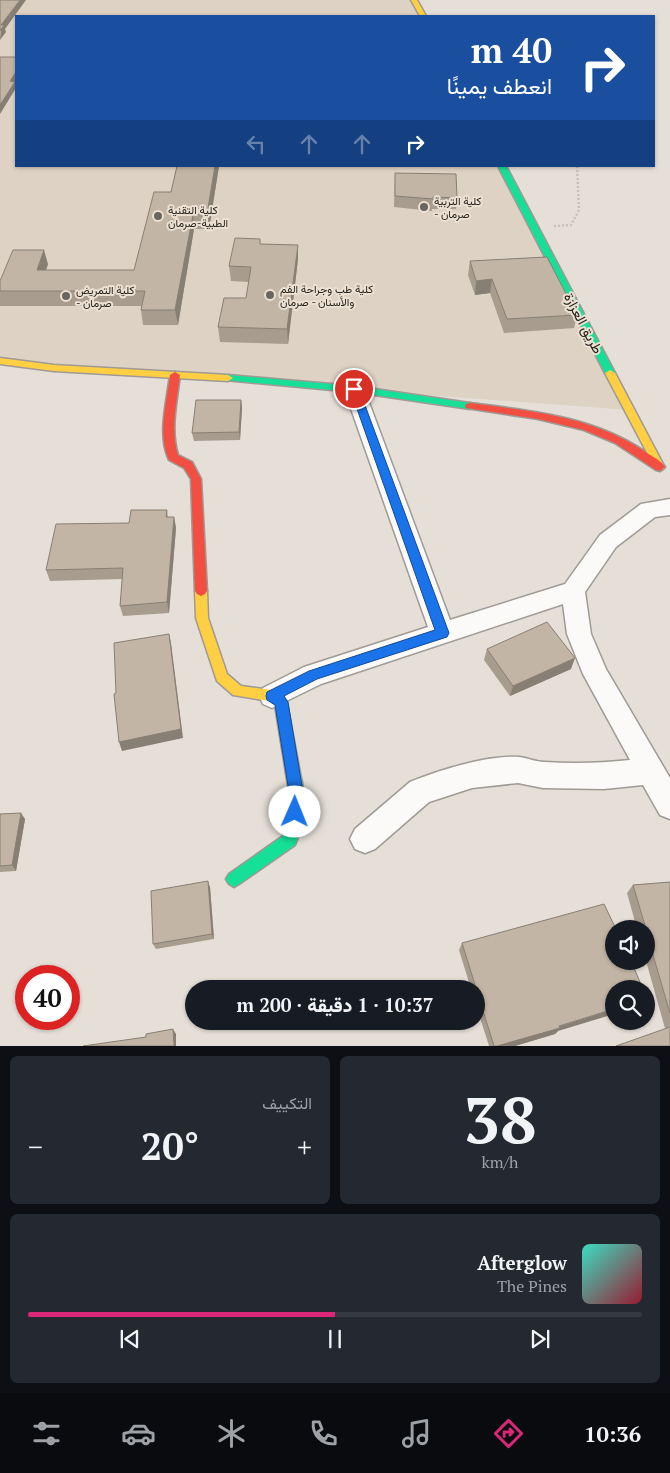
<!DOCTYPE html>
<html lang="ar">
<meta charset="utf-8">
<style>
:root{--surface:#171b24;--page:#242831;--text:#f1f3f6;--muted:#9ea1a6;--line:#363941;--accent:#db2777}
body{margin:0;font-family:"PT Serif",Vazirmatn,serif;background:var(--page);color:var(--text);direction:rtl;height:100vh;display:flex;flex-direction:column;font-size:19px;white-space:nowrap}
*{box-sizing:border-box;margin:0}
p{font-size:16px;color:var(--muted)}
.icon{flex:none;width:28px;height:28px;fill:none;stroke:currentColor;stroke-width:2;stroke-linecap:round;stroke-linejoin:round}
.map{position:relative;height:1046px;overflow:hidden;direction:ltr}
.drawer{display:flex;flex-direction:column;gap:10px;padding:10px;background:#0d0f14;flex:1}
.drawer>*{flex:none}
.guide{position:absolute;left:15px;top:15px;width:640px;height:152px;border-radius:0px;box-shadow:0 1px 4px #0004;direction:rtl;background:#1a4fa0;color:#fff;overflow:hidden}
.tools{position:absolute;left:605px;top:920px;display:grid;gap:10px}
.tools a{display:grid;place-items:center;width:50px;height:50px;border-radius:50%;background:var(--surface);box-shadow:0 1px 4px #0004;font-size:25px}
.speed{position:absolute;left:15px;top:965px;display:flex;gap:10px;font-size:25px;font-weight:700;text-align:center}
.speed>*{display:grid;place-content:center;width:65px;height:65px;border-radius:50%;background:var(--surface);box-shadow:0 1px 4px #0004;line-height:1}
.speed .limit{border:8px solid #d22;background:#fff;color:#111}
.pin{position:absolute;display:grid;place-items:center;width:42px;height:42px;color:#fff;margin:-21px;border:2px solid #fff;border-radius:50%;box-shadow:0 1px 5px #0007}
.me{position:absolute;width:55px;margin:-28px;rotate:1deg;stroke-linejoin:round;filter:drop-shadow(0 0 4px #0008)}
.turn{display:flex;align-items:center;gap:18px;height:105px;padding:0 20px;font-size:22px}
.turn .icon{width:65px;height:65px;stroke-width:2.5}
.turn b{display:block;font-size:35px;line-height:42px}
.lanes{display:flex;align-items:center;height:48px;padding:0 20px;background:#0003;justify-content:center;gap:25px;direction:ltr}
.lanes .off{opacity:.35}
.big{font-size:38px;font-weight:800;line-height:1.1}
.drawer .widget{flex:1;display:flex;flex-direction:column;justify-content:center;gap:8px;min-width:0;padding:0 18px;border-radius:8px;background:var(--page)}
.drawer .dial{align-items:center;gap:0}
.dial b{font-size:65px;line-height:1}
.song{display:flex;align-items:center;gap:15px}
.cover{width:60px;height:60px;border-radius:8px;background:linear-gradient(135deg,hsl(170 70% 55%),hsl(350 70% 35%))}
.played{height:5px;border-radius:2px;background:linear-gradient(90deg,var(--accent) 50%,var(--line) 50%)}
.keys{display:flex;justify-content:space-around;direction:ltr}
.heat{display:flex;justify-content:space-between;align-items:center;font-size:28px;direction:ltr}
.drawer .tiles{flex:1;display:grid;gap:10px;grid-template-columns:1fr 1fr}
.widget:last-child{grid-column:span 2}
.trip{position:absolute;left:185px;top:980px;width:300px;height:50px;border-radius:25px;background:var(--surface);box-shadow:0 1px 4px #0004;font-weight:800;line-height:50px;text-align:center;direction:rtl}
.tabs{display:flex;height:80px;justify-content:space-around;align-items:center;background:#090b0e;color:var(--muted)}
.tabs .icon{width:35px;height:35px}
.tabs .on{color:var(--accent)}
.tabs b{font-size:22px;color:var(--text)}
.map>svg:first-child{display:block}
</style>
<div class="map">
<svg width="670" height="1046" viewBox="0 0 670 1046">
<rect width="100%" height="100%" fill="#e6dfd8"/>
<path fill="#ddd2c4" d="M0,0H414L423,16H16V166H502L630,410L0,364Z"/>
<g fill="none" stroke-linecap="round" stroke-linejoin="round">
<g stroke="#9f9a94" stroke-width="3">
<path id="street" d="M354,383L361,384L364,389L450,620L565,584L600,535L641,504L670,499V515L655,517L616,547L585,592L591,634L606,669L670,778V819L660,815L643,785L604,789L543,788L518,783L472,788L429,802L375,849L365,853L355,849L350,839L355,829L410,782C439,770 488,755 519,757C528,758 536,762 545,762C573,764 602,763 630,760L583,674L567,634L563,604L321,684L272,708L263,704L259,696L263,688L304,667L428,627L344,389L347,384Z"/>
</g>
<g stroke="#9f9a94" stroke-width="3">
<path id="fast" d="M498,166H506L615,373L613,375H607L605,373Z
M228,375L354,386L470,403L475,406L470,409L354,392L225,380L223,378Z
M293,766L298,768C307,789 304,825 295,845L239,884L234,887L229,884L226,879L229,874L283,836L290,798L286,773L288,768Z"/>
</g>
<g stroke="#9f9a94" stroke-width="3">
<path id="slow" d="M411,0H417L426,16H420Z
M0,358L54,365L228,375L233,378L228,381L54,371L0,364Z
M610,370L615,373L664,466L663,469L659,470L654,466L605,373Z
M201,586L205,588L207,591L208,618L227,674L241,686L272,690L286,698L300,773L298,778L293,780L288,778L286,773L275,705L269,701L233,695L217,681L196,618L195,591L197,588Z"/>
</g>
<g stroke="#9f9a94" stroke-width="3">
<path id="jam" d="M175,372L180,375C177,401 170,429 178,455L192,462L201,479L207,591L205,594L201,596L197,594L195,591L191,479L184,468L169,460C157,435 167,401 170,375Z
M470,403C531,411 592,416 644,451C651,456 661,460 665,467L660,471L656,470L615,443L584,430L538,419L466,408L465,406L466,404Z"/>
</g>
<path stroke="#c4c2bf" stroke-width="2.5" stroke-dasharray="2 2" stroke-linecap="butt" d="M554,226L571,225L579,210L577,166"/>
<use href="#street" fill="#fbfaf9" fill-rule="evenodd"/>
<use href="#fast" fill="#16e098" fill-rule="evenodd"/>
<use href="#slow" fill="#ffcf43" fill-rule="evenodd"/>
<use href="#jam" fill="#f24e42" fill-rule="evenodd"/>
</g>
<path fill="#a79c8e" d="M177,166H219L209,229H194L178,325H143L141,310L142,306H0V281L48,264L46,270H134L171,192Z
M395,173L457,198L456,209H432V211L394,207Z
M261,244L298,245V259L288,344L220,342L218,327L246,298L249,282L231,281L229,266Z
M470,261L577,315L574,328L504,333L490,293L475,295L468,275Z
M241,400L242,408L240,440L194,441L192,433Z
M167,510L168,517H174L176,528L169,613L123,616L120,606L122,579L50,581L46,570L129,523Z
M487,649L571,669L510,696L484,660Z
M0,814L25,819L16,871L0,872Z
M670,882V1046L646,961V929H637L627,893L633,885Z
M210,887L214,939L156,949L153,944Z
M462,943L558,1031L555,1034L515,1046H489L476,1005V989H471L459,950Z"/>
<path fill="#887f74" d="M20,0H26L5,29L6,32L0,40L1,25Z
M16,72V81L15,83L16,88L0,114V105L10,81Z
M215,166H219L209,229L207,214Z
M193,215L194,229L178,325L175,310Z
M298,245V259L288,344L287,329Z
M44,250L48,264L41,285L37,270Z
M492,279L490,293L475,295L476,281Z
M241,400L242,408L240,440L239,432Z
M174,517L176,528L169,613L167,602Z
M169,634L171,643L183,738L122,751L119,742Z
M575,658L571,669L510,696L513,686Z
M21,813L25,819L16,871L12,865Z
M208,881L210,887L214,939L212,934Z
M614,1009V1014L558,1031L555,1034L515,1046H497Z
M173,1029L176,1034V1046H174Z"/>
<path fill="#c2b5a5" stroke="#887f74" d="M0,0H20L1,25H4L0,31Z
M0,57H16V72L10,81L15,82L0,105Z
M177,166H215L207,214L193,215L175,310H141L145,291H0V281L13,250H44L37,270H134L154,192H171Z
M395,173L456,174L457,198L433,197V199L395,196Z
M235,238L260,239V244L298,245L287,329L218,327L224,298H246L251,267L229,266Z
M547,257L577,315L507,319L492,279L476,281L470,261Z
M196,400H241L239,432L192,433Z
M131,510H167L166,517H174L167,602L120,606L123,568L46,570L56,524L129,523Z
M547,622L575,658L513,686L487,649Z
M169,634L181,729L119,742L114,694L116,693L114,643Z
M21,813L12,865L0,866V814Z
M208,881L212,934L153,944L151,891Z
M670,882V1013L646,931V929L633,885Z
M604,904L616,929H614V961H631L643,989H614V1009L559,1026L560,1028L497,1046H494L462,943Z
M670,1027V1046H616Z
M173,1029L174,1046H83L146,1037V1034Z"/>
<path fill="#1a73e8" stroke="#114b97" d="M354,386L359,389L449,633L447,637L317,679L284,696L288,702L304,798L300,817L295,819L289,817L287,812L290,798L275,705L267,700L266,696L267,692L309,671L435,630L350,389Z"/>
<g fill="#6a6560" stroke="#ece0d2" stroke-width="2">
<circle cx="424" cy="207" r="5"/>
<circle cx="158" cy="216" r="5"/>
<circle cx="270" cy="295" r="5"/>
<circle cx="66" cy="296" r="5"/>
</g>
<g text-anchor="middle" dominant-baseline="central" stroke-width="4" stroke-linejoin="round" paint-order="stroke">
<g font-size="11" fill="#28241f" stroke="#ece0d2" text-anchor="start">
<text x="434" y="201">كلية التربية<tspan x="434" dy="13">- صرمان</tspan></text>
<text x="168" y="210">كلية التقنية<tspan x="168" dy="13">الطبية-صرمان</tspan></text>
<text x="280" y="289">كلية طب وجراحة الفم<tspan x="280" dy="13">والأسنان - صرمان</tspan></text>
<text x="76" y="290">كلية التمريض<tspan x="76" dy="13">- صرمان</tspan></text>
</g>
<g font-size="14" fill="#28241f" stroke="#ece0d2">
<text transform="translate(584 323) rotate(62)">طريق العزازة</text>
</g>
</g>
</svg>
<div class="tools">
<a><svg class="icon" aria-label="sound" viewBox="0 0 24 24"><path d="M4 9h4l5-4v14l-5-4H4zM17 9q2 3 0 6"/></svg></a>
<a><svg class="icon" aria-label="search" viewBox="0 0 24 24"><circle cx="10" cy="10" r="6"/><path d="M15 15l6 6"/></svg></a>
</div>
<div class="speed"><div class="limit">40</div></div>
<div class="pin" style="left:354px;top:389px;background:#d93025"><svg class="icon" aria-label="arrive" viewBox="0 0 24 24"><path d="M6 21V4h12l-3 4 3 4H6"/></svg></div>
<svg class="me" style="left:295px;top:812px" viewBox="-20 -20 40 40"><circle r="19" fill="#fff"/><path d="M0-13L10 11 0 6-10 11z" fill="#1a73e8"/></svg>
<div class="trip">10:37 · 1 دقيقة · 200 m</div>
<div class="guide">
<div class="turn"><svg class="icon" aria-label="right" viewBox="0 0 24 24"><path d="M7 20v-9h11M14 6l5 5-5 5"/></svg><div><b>40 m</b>انعطف يمينًا</div></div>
<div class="lanes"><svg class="icon off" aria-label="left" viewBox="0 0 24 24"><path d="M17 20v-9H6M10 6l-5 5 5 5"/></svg><svg class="icon off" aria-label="ahead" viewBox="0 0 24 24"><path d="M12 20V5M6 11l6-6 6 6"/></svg><svg class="icon off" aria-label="ahead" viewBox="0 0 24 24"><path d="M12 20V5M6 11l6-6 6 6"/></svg><svg class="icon" aria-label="right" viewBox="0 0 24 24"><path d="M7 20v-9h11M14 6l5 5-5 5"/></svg></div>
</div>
</div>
<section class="drawer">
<div class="tiles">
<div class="widget dial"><b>38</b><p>km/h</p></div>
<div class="widget"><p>التكييف</p>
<div class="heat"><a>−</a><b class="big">20°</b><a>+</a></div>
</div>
<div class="widget">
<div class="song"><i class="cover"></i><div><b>Afterglow</b><p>The Pines</p></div></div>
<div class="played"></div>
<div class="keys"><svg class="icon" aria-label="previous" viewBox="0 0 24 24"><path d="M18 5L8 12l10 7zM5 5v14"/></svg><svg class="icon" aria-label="pause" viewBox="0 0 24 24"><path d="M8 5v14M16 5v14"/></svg><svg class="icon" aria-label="next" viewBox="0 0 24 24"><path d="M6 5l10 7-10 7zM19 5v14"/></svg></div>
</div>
</div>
</section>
<nav class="tabs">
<b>10:36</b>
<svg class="icon on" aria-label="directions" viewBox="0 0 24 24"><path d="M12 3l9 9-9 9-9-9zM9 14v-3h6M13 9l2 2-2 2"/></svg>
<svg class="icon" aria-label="music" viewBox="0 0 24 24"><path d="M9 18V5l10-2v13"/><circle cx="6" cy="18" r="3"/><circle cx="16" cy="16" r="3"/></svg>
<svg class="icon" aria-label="phone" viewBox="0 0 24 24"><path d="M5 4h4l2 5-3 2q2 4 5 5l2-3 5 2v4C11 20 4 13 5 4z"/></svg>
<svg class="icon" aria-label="climate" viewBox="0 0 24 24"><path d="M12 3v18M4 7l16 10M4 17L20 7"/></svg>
<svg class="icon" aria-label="car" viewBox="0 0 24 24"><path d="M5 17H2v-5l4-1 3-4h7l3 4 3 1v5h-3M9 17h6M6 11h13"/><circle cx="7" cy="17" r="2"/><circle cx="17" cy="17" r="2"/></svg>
<svg class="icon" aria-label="filters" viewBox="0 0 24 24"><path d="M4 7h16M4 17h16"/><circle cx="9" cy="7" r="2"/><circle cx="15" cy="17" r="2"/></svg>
</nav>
